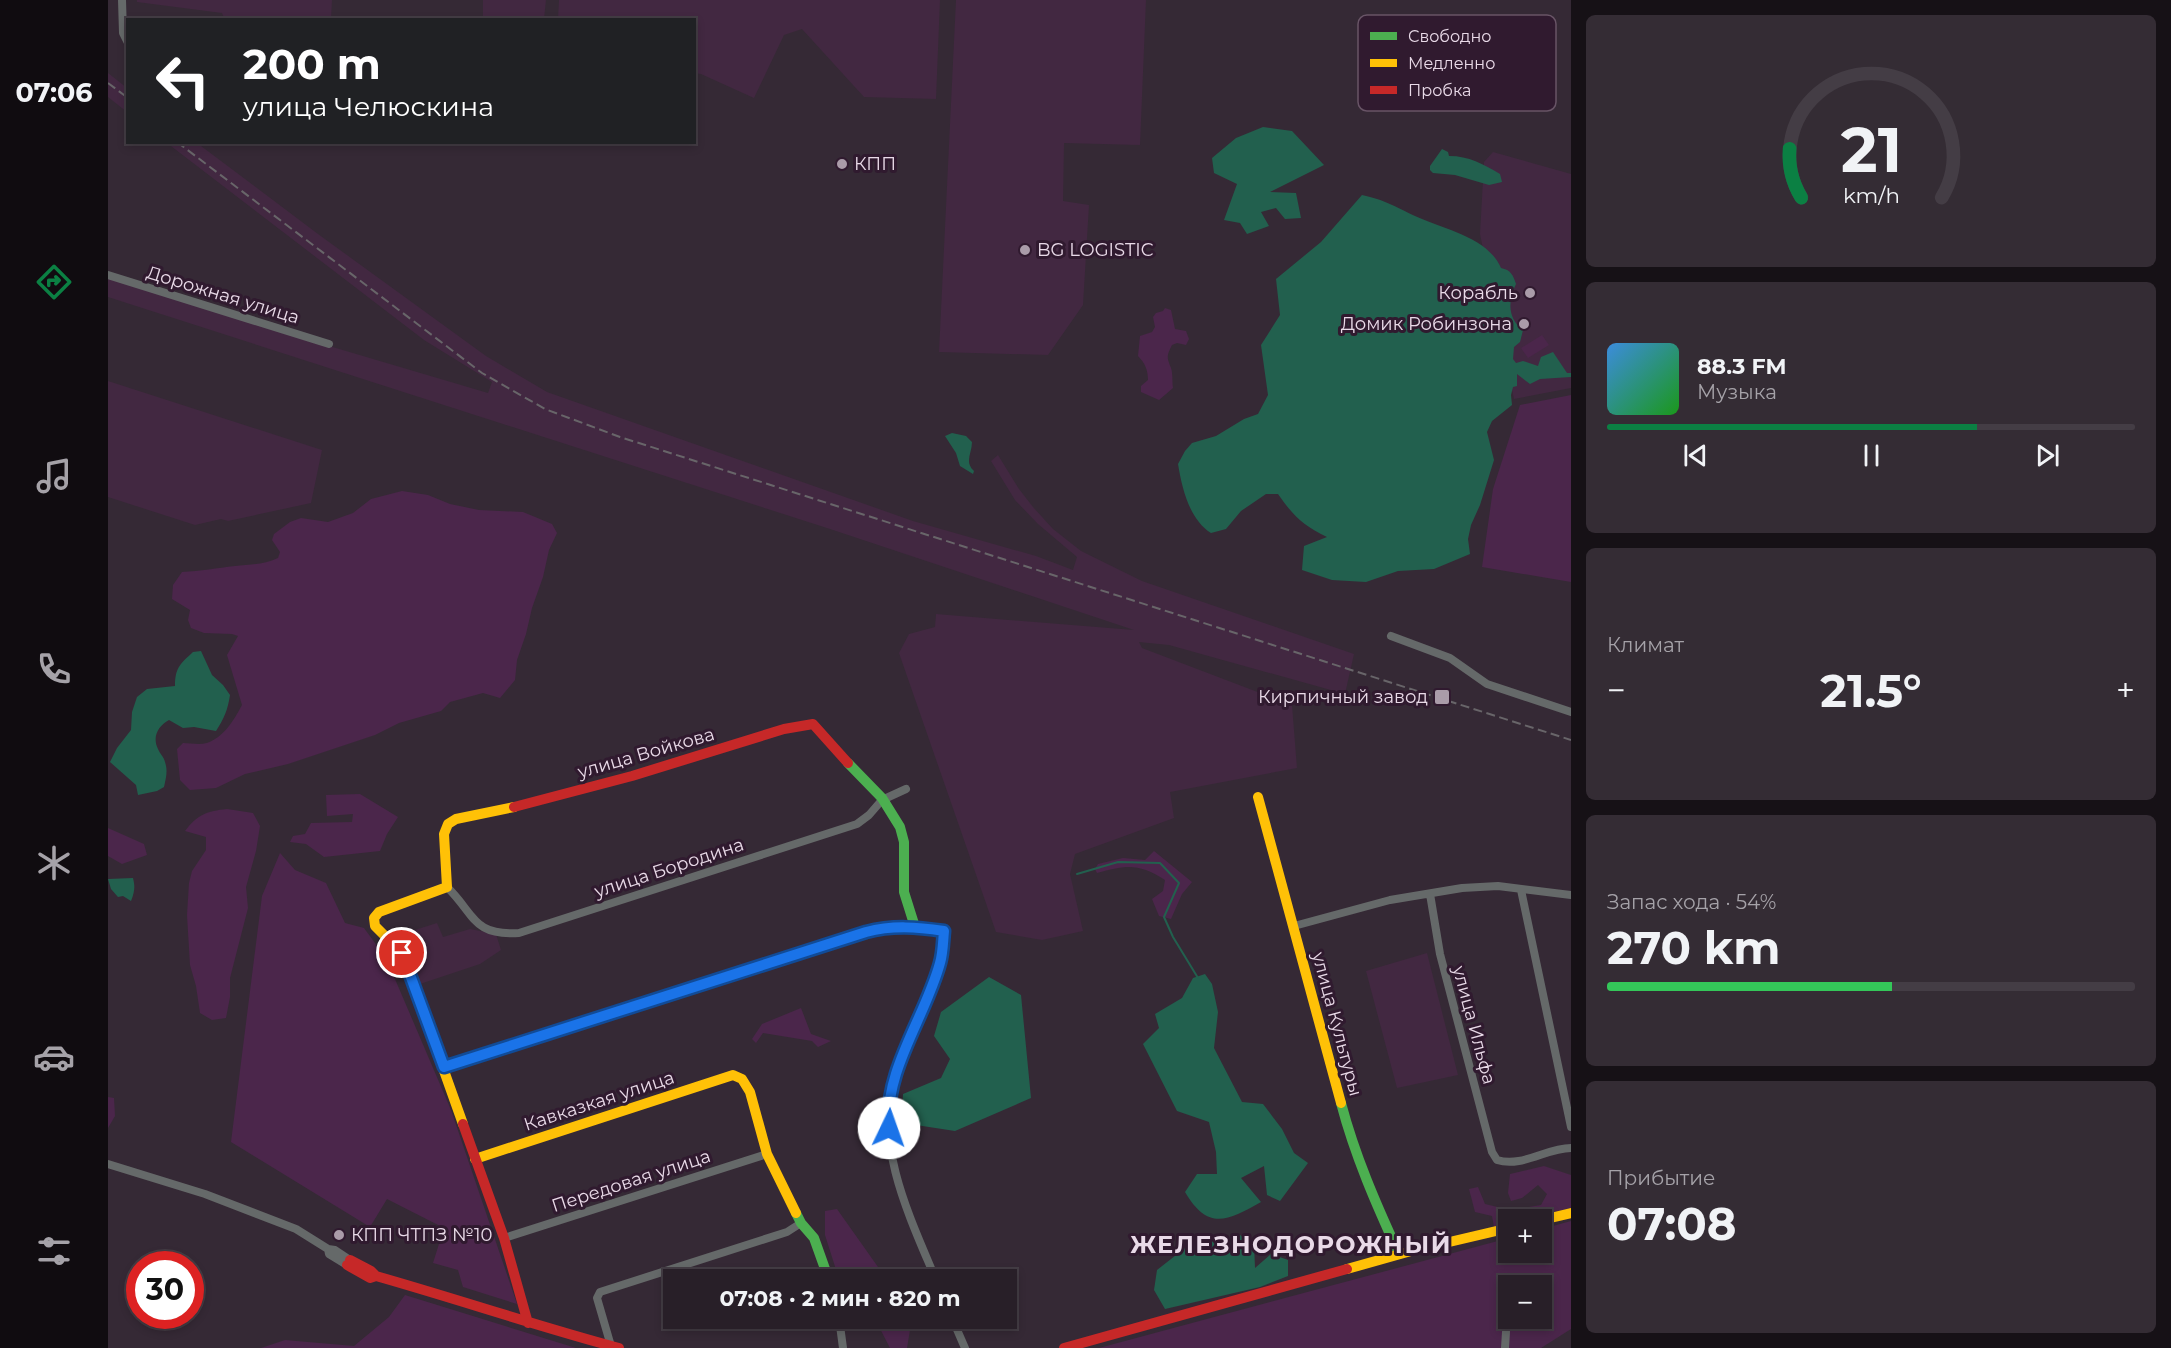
<!DOCTYPE html>
<html lang="ru">
<meta charset="utf-8">
<style>
:root{--surface:#281f28;--page:#342c34;--text:#f1f3f6;--muted:#a5a2a8;--line:#443d45;--accent:#0b8043}
body{margin:0;font-family:Montserrat,sans-serif;background:var(--page);color:var(--text);height:100vh;display:flex;flex-direction:column;font-size:22px;white-space:nowrap}
*{box-sizing:border-box;margin:0}
p{font-size:20px;color:var(--muted)}
.icon{flex:none;width:33px;height:33px;fill:none;stroke:currentColor;stroke-width:2;stroke-linecap:round;stroke-linejoin:round}
.map{position:relative;flex:1;overflow:hidden}
.details{display:flex;flex-direction:column;gap:15px;padding:15px;background:#161116;width:600px}
.details>*{flex:none}
.banner{position:absolute;left:18px;top:18px;width:570px;height:126px;border-radius:0px;box-shadow:0 3px 9px #0003,0 0 0 2px var(--line);background:#202124;color:#fff;overflow:hidden}
.fabs{position:absolute;left:1390px;top:1209px;display:grid;gap:12px}
.fabs a{display:grid;place-items:center;width:54px;height:54px;border-radius:0px;background:var(--surface);box-shadow:0 3px 9px #0003,0 0 0 2px var(--line);font-size:30px}
.speed{position:absolute;left:18px;top:1251px;display:flex;gap:12px;font-size:30px;font-weight:700;text-align:center}
.speed>*{display:grid;place-content:center;width:78px;height:78px;border-radius:50%;background:var(--surface);box-shadow:0 3px 9px #0003,0 0 0 2px var(--line);line-height:1}
.speed .limit{border:9px solid #d22;background:#fff;color:#111}
.pin{position:absolute;display:grid;place-items:center;width:51px;height:51px;color:#fff;margin:-26px;border:3px solid #fff;border-radius:50%;box-shadow:0 2px 6px #0007}
.me{position:absolute;width:66px;margin:-33px;rotate:3deg;stroke-linejoin:round;filter:drop-shadow(0 0 4px #0008)}
.turn{display:flex;align-items:center;gap:21px;height:126px;padding:0 18px;font-size:27px}
.turn .icon{width:78px;height:78px;stroke-width:2.5}
.turn b{display:block;font-size:42px;line-height:51px}
.big{font-size:45px;font-weight:700;line-height:1.1}
.details .tile{flex:1;display:flex;flex-direction:column;justify-content:center;gap:9px;min-width:0;padding:0 21px;border-radius:9px;background:var(--page)}
.details .dial{align-items:center;gap:0}
.dial svg{height:156px;overflow:visible;fill:none;stroke:var(--line);stroke-width:7;stroke-linecap:round;text-anchor:middle}
.dial text{fill:var(--text);stroke:none}
.song{display:flex;align-items:center;gap:18px}
.cover{width:72px;height:72px;border-radius:9px;background:linear-gradient(135deg,hsl(210 70% 55%),hsl(120 70% 35%))}
.played{height:6px;border-radius:3px;background:linear-gradient(90deg,var(--accent) 70%,var(--line) 70%)}
.keys{display:flex;justify-content:space-around;direction:ltr}
.heat{display:flex;justify-content:space-between;align-items:center;font-size:33px;direction:ltr}
.charge{height:9px;border-radius:4px;background:linear-gradient(90deg,#34c759 54%,var(--line) 0)}
.trip{position:absolute;left:555px;top:1269px;width:354px;height:60px;border-radius:0px;background:var(--surface);box-shadow:0 3px 9px #0003,0 0 0 2px var(--line);font-weight:700;line-height:60px;text-align:center}
main{display:flex;flex:1;min-height:0}
.menu{display:flex;flex-direction:column;width:108px;justify-content:space-around;align-items:center;background:#100c10;color:var(--muted)}
.menu .icon{width:42px;height:42px}
.menu .selected{color:var(--accent)}
.menu b{font-size:27px;color:var(--text)}
.map>svg:first-child{display:block}
</style>
<main>
<nav class="menu">
<b>07:06</b>
<svg class="icon selected" aria-label="directions" viewBox="0 0 24 24"><path d="M12 3l9 9-9 9-9-9zM9 14v-3h6M13 9l2 2-2 2"/></svg>
<svg class="icon" aria-label="music" viewBox="0 0 24 24"><path d="M9 18V5l10-2v13"/><circle cx="6" cy="18" r="3"/><circle cx="16" cy="16" r="3"/></svg>
<svg class="icon" aria-label="phone" viewBox="0 0 24 24"><path d="M5 4h4l2 5-3 2q2 4 5 5l2-3 5 2v4C11 20 4 13 5 4z"/></svg>
<svg class="icon" aria-label="climate" viewBox="0 0 24 24"><path d="M12 3v18M4 7l16 10M4 17L20 7"/></svg>
<svg class="icon" aria-label="car" viewBox="0 0 24 24"><path d="M5 17H2v-5l4-1 3-4h7l3 4 3 1v5h-3M9 17h6M6 11h13"/><circle cx="7" cy="17" r="2"/><circle cx="17" cy="17" r="2"/></svg>
<svg class="icon" aria-label="filters" viewBox="0 0 24 24"><path d="M4 7h16M4 17h16"/><circle cx="9" cy="7" r="2"/><circle cx="15" cy="17" r="2"/></svg>
</nav>
<div class="map">
<svg width="1463" height="1348" viewBox="0 0 1463 1348">
<rect width="100%" height="100%" fill="#352935"/>
<path fill="#422841" d="M29,0H224L223,19L117,20L114,13L29,2Z
M375,0H438L436,19H375Z
M451,0H832L828,99L756,97L694,29L676,35L646,98L593,74L587,73L586,20L450,19Z
M848,0H1038L1032,145L956,143L955,201L981,205L975,305L940,355L831,352Z
M0,73L19,88V112L0,97Z
M59,143H89L210,234L378,356L439,392L805,521L928,556L965,570L969,557L930,524L907,500L883,461L890,455L911,489L925,507L945,529L973,551L1034,581L1246,654L1237,694L1061,645L1031,642L1034,648L1184,705L1189,768L1062,792L1066,818L967,854L962,874L975,931L934,940L888,932L791,653L801,634L827,627L828,614L1026,630L722,529L0,297V277L130,319L380,393L384,382L316,340Z
M1385,152L1463,174V388L1406,399L1372,234L1376,162Z
M0,381L214,450L203,503L120,521L113,519L87,525L0,497Z
M329,923L335,937L362,929L388,934L393,950L372,964L312,984L294,934Z
M1319,953L1350,1075L1289,1088L1258,971Z"/>
<path fill="#4b264b" fill-rule="evenodd" d="M1057,308L1063,310L1067,329L1078,331L1081,339L1078,345L1069,343L1064,345C1058,357 1059,357 1063,368C1065,374 1064,382 1065,388L1051,400L1033,392V386L1040,380C1040,370 1037,363 1030,356L1032,336L1044,332L1047,327L1045,317L1048,313L1055,311Z
M1434,335L1441,345L1420,358L1413,348Z
M1463,395V582L1374,567L1385,489L1412,405Z
M294,491L320,495L342,504L371,510L415,512L444,524L449,533L441,550L435,577L424,608L418,634L409,660L407,680L392,698L375,693L342,702L333,711L291,723L267,735L180,764L137,774L108,788L82,790L72,780L69,749L75,743C82,743 91,745 99,743C116,737 126,720 134,705L119,655L130,636L124,634L96,633L83,628L80,620L82,610L64,599L65,585L74,572C93,571 109,568 127,566C143,564 156,565 170,558L172,552L164,540L166,534L182,522L193,518L220,522L245,513L263,499Z
M252,794L290,817L279,834L272,851L216,857L198,844L182,842L185,836L197,834L203,823L244,822L245,814L219,816L218,795Z
M119,809L145,813L152,826L148,851L138,887L140,908L122,978V997L118,1018L104,1020L92,1013L88,986L82,965L79,915L81,883L84,871L98,850V837L77,831C89,815 99,811 119,809Z
M0,828L36,844L39,855L14,864L0,856Z
M1046,851L1084,882L1074,894L1063,919L1051,916L1044,899L1055,891L1057,880C1031,863 1018,865 989,873L987,869L990,864L1015,858L1037,860Z
M172,853L187,870L218,883L237,923L256,928L278,958L343,1110L409,1304L355,1287L350,1270L325,1263L336,1228L279,1199L262,1227L123,1142L154,896Z
M693,1008L703,1034L723,1041L710,1047L704,1041L655,1033L648,1043L644,1039L654,1024Z
M0,1097L6,1098L7,1116L0,1128Z
M1436,1166L1463,1175V1208L1416,1219L1401,1220V1223L1386,1227L1384,1216L1367,1212L1361,1189L1370,1187L1377,1204L1402,1210L1433,1205L1439,1194L1430,1185L1414,1198L1403,1201L1400,1193L1402,1174Z
M729,1209L770,1267L777,1279H731L717,1235V1211Z
M1463,1221V1329L1433,1348H991L1401,1238V1252H1434V1229ZM1401,1286H1434V1318H1401Z
M297,1295L468,1348H153L177,1340L246,1346L281,1317Z
M767,1319H796L802,1330L799,1348H782Z"/>
<path fill="#22604e" d="M1155,127L1184,131L1216,165L1162,192L1188,193L1193,218L1177,219L1168,208L1153,212L1161,226L1139,234L1132,223L1116,220L1129,184L1106,173L1104,158L1128,138Z
M1334,149L1340,152L1341,156C1361,156 1375,164 1392,174L1394,182L1381,185L1347,175L1325,173L1322,170V166Z
M1254,195C1277,200 1286,206 1307,216C1335,229 1380,237 1393,268C1403,270 1405,275 1408,284C1400,300 1399,318 1415,330L1412,342L1406,347L1405,359L1408,363L1415,361L1430,366L1433,357L1445,352L1459,373H1463V377L1432,379L1422,384L1409,374V386L1405,387L1403,395L1404,405L1384,421L1379,432L1386,460L1372,505L1363,525L1360,539L1362,554L1326,569L1290,571L1258,582L1224,580L1194,570L1196,546L1219,537C1195,525 1186,517 1170,494H1158L1133,511L1118,529L1103,533C1081,519 1074,488 1070,464L1077,451L1084,443L1108,436L1136,419L1150,414L1160,395L1153,345L1172,315L1168,279L1213,242Z
M844,433L858,436L864,442C864,453 856,462 866,471L865,474L852,466L848,453L837,436Z
M93,651L104,675L115,685L122,695C120,709 116,719 108,731L86,727L75,728L61,720C50,726 44,737 50,749C52,754 56,757 57,762C60,771 58,778 56,787L49,791L30,795L28,785L2,762L9,748L23,730L24,712L29,697L39,689L67,686C67,668 72,664 85,652Z
M25,878C27,886 27,891 23,901L15,896L10,897L3,889L0,879Z
M1097,974L1104,984L1110,1012L1106,1048L1134,1102L1155,1104L1174,1129L1186,1153L1200,1163L1172,1201L1159,1195L1156,1166L1133,1178L1153,1202C1119,1221 1100,1231 1077,1192L1089,1174H1109L1108,1152L1101,1122L1069,1111L1035,1044L1051,1028L1047,1014L1074,998L1085,978Z
M881,977L913,995L923,1098L847,1131L808,1125L794,1113L795,1094L833,1078L842,1059L826,1036L833,1012Z
M1132,1235L1146,1244L1147,1268L1163,1254L1180,1260V1276L1152,1287L1057,1309L1046,1290L1049,1270L1077,1248Z"/>
<g fill="none" stroke-linecap="round" stroke-linejoin="round">
<path stroke="#22604e" stroke-width="2" d="M969,874L1010,862L1052,863L1071,883L1056,917L1065,937L1090,978"/>
<path stroke="#656969" stroke-width="8" d="M14,0L15,33L20,43
M0,275L221,344
M1283,636L1342,658L1379,684L1463,712
M339,887C367,914 364,936 411,933L749,824L761,815L774,800L798,789
M1413,890L1463,1127
M1322,894L1332,954L1384,1152L1389,1160C1414,1168 1438,1148 1463,1148
M1186,926L1282,900L1354,888L1390,886L1463,895
M336,1067L758,932C785,926 809,927 836,931C835,941 835,953 832,963C821,1003 798,1042 786,1082C766,1146 804,1222 828,1280
M0,1164L97,1194L188,1229L220,1249
M396,1238L659,1154
M239,1265L221,1254L220,1249L227,1250L242,1260
M731,1318L735,1348
M844,1318L857,1348
M503,1346L489,1298L492,1292L679,1232L693,1223
M1397,1348L1398,1332"/>
<path stroke="#4caf50" stroke-width="10" d="M740,763L774,798L792,827L796,842V892L807,927
M1233,1103C1247,1156 1268,1204 1291,1254
M688,1213L693,1223L706,1238L721,1280"/>
<path stroke="#ffc107" stroke-width="10" d="M1150,797L1233,1103
M355,1124L294,953L267,926L266,918L271,912L339,887L336,834L340,824L348,819L406,807
M367,1159L625,1075L634,1079L642,1092L659,1154L688,1213
M1434,1220L1463,1213
M1239,1269L1303,1251L1401,1228"/>
<path stroke="#c62828" stroke-width="10" d="M406,807L524,776L676,729L705,724L740,763
M355,1124L396,1238L420,1323
M239,1265L262,1278L268,1276L263,1271L242,1260
M268,1276C349,1299 429,1326 511,1348
M956,1348L1239,1269"/>
<path stroke="#686569" stroke-width="2" stroke-dasharray="9 4.5" stroke-linecap="butt" d="M0,83L20,98
M69,142L374,373L437,409L512,437L1463,740"/>
</g>
<g fill="none" stroke-linecap="round" stroke-linejoin="round">
<g stroke="#114b97" stroke-width="15">
<path id="route" d="M294,953L336,1067L758,932C785,925 809,927 836,931C835,941 835,953 832,963C817,1018 776,1070 781,1128"/>
</g>
<use href="#route" stroke="#1a73e8" stroke-width="10"/>
</g>
<g fill="#aa9ca9" stroke="#301a2f" stroke-width="2">
<circle cx="734" cy="164" r="6"/>
<circle cx="917" cy="250" r="6"/>
<circle cx="1422" cy="293" r="6"/>
<circle cx="1416" cy="324" r="6"/>
<rect x="1326" y="689" width="16" height="16" rx="3"/>
<circle cx="231" cy="1235" r="6"/>
</g>
<g text-anchor="middle" dominant-baseline="central" stroke-width="6" stroke-linejoin="round" paint-order="stroke">
<g font-size="18" fill="#e9dae8" stroke="#301a2f" text-anchor="start">
<text x="746" y="164">КПП</text>
<text x="929" y="250">BG LOGISTIC</text>
<text x="1410" y="293" text-anchor="end">Корабль</text>
<text x="1404" y="324" text-anchor="end">Домик Робинзона</text>
<text x="1320" y="697" text-anchor="end">Кирпичный завод</text>
<text x="243" y="1235">КПП ЧТПЗ №10</text>
</g>
<g font-size="18" fill="#e9dae8" stroke="#301a2f">
<text transform="translate(115 295) rotate(17)">Дорожная улица</text>
<text transform="translate(538 753) rotate(-16)">улица Войкова</text>
<text transform="translate(561 868) rotate(-18)">улица Бородина</text>
<text transform="translate(1229 1024) rotate(75)">улица Культуры</text>
<text transform="translate(1366 1025) rotate(75)">улица Ильфа</text>
<text transform="translate(491 1101) rotate(-18)">Кавказкая улица</text>
<text transform="translate(523 1181) rotate(-18)">Передовая улица</text>
</g>
<g font-size="24" font-weight="bold" letter-spacing="1.5" fill="#e9dae8" stroke="#301a2f">
<text x="1183" y="1244">ЖЕЛЕЗНОДОРОЖНЫЙ</text>
</g>
</g>
<rect x="1250" y="15" width="198" height="96" rx="9" fill="#301a2f" stroke="#685466" stroke-width="1.5"/>
<rect x="1262" y="32" width="27" height="8" fill="#4caf50"/>
<rect x="1262" y="59" width="27" height="8" fill="#ffc107"/>
<rect x="1262" y="86" width="27" height="8" fill="#c62828"/>
<g font-size="16" fill="#e9dae8">
<text x="1300" y="42">Свободно</text>
<text x="1300" y="69">Медленно</text>
<text x="1300" y="96">Пробка</text>
</g>
</svg>
<div class="fabs">
<a>+</a>
<a>−</a>
</div>
<div class="speed"><div class="limit">30</div></div>
<div class="pin" style="left:294px;top:953px;background:#d93025"><svg class="icon" aria-label="arrive" viewBox="0 0 24 24"><path d="M6 21V4h12l-3 4 3 4H6"/></svg></div>
<svg class="me" style="left:781px;top:1128px" viewBox="-20 -20 40 40"><circle r="19" fill="#fff"/><path d="M0-13L10 11 0 6-10 11z" fill="#1a73e8"/></svg>
<div class="trip">07:08 · 2 мин · 820 m</div>
<div class="banner">
<div class="turn"><svg class="icon" aria-label="left" viewBox="0 0 24 24"><path d="M17 20v-9H6M10 6l-5 5 5 5"/></svg><div><b>200 m</b>улица Челюскина</div></div>
</div>
</div>
<section class="details">
<div class="tile dial"><svg viewBox="0 0 100 80">
<path d="M14 69A42 42 0 1 1 86 69"/>
<path d="M14 69A42 42 0 0 1 8 44" stroke="#0b8043"/>
<text x="50" y="56" font-size="32" font-weight="700">21</text>
<text x="50" y="72" font-size="11">km/h</text>
</svg></div>
<div class="tile">
<div class="song"><i class="cover"></i><div><b>88.3 FM</b><p>Музыка</p></div></div>
<div class="played"></div>
<div class="keys"><svg class="icon" aria-label="previous" viewBox="0 0 24 24"><path d="M18 5L8 12l10 7zM5 5v14"/></svg><svg class="icon" aria-label="pause" viewBox="0 0 24 24"><path d="M8 5v14M16 5v14"/></svg><svg class="icon" aria-label="next" viewBox="0 0 24 24"><path d="M6 5l10 7-10 7zM19 5v14"/></svg></div>
</div>
<div class="tile"><p>Климат</p>
<div class="heat"><a>−</a><b class="big">21.5°</b><a>+</a></div>
</div>
<div class="tile"><p>Запас хода · 54%</p><b class="big">270 km</b><div class="charge"></div></div>
<div class="tile"><p>Прибытие</p><b class="big">07:08</b></div>
</section>
</main>
